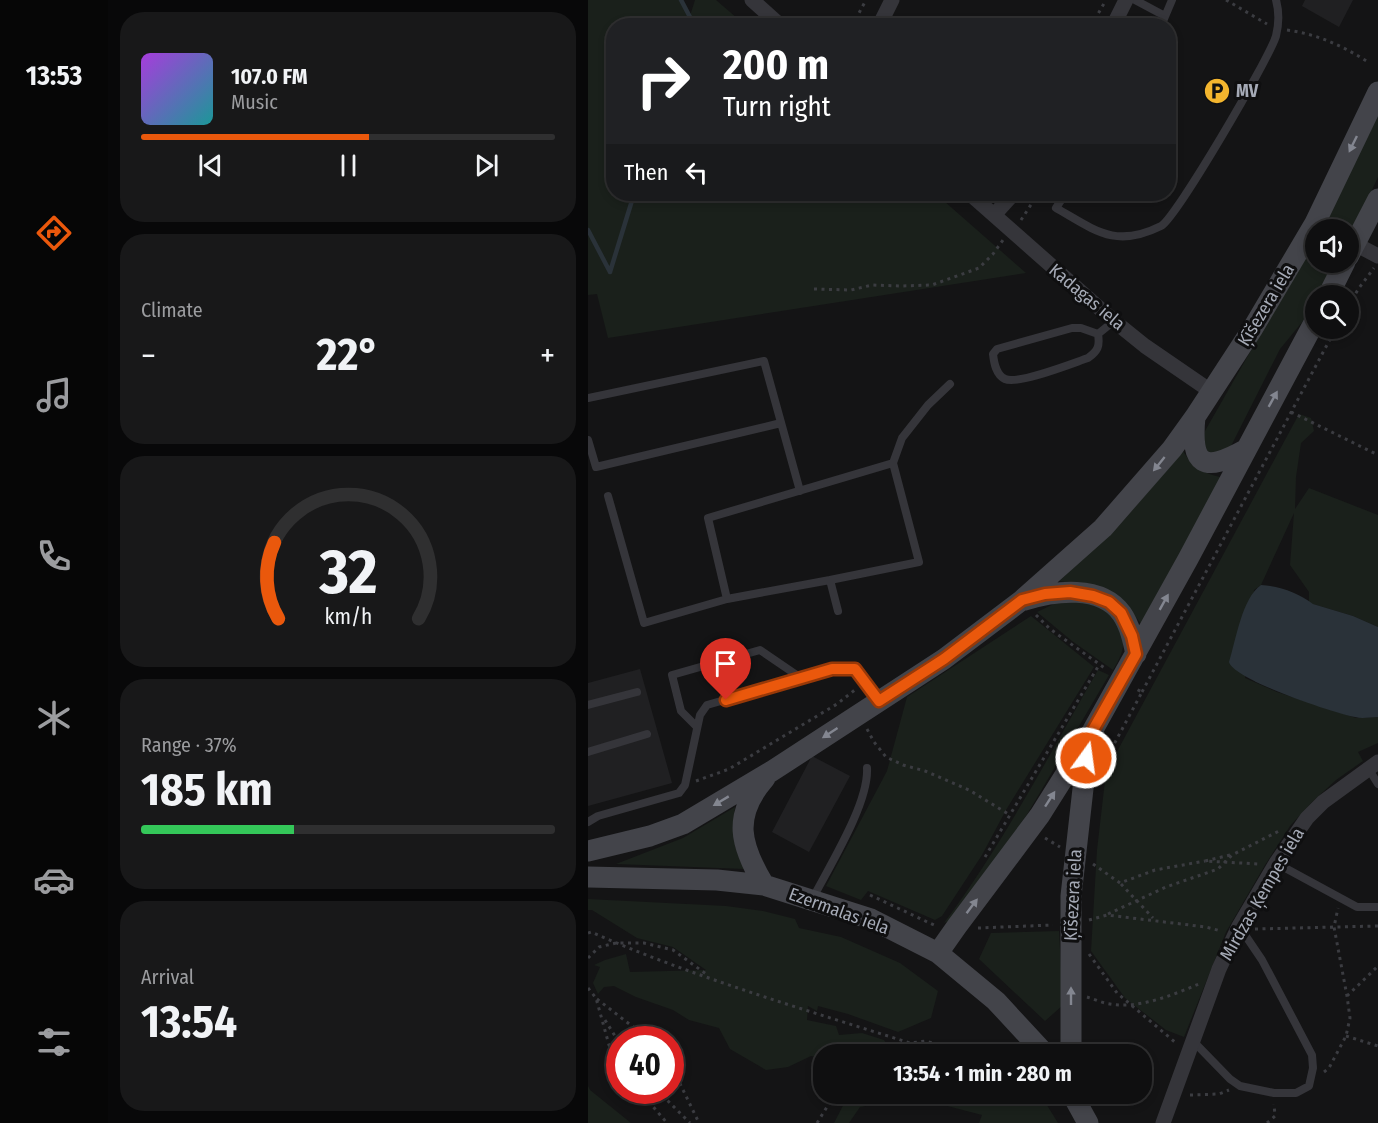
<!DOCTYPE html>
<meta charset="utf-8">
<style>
:root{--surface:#0f0f10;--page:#181819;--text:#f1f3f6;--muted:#9b9c9f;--line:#2f2f30;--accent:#ea580c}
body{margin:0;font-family:"Fira Sans Condensed",sans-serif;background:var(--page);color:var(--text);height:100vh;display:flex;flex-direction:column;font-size:22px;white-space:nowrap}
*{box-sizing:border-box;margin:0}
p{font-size:20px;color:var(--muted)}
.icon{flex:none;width:33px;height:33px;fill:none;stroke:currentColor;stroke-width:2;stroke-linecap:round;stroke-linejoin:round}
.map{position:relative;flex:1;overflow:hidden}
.drawer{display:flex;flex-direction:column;gap:12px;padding:12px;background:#080809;width:480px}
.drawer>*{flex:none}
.hud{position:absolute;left:18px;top:18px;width:570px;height:183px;border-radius:24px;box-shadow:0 3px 9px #0003,0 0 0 2px var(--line);background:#202124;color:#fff;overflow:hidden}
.tools{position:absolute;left:717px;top:219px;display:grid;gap:12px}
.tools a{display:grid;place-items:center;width:54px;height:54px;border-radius:50%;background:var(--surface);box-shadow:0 3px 9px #0003,0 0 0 2px var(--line);font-size:30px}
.speed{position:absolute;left:18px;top:1026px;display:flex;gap:12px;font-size:30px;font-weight:700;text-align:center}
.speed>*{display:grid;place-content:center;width:78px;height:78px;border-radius:50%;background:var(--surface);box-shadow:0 3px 9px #0003,0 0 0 2px var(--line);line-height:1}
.speed .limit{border:9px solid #d22;background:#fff;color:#111}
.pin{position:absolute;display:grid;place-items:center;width:51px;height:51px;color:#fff;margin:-62px -26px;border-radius:50% 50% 50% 0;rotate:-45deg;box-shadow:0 0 6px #0007}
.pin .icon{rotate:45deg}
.me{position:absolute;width:66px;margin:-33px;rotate:14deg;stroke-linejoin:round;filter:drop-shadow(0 0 4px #0008)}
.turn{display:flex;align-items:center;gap:21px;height:126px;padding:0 18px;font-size:27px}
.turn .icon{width:78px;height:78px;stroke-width:2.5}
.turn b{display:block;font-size:42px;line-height:51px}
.then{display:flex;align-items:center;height:57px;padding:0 18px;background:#0003;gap:12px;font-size:22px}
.big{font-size:45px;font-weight:700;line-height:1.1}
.drawer .widget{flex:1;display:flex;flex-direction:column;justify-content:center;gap:9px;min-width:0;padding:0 21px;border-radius:24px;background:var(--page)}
.drawer .dial{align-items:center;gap:0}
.dial svg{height:156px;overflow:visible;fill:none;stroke:var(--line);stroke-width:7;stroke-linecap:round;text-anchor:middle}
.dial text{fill:var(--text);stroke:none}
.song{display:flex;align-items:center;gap:18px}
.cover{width:72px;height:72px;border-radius:9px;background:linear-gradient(135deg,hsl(280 70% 55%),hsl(180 70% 35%))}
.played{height:6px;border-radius:3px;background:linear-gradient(90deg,var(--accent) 55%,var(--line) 55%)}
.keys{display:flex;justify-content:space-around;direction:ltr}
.heat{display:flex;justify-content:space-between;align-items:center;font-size:33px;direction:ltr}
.charge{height:9px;border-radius:4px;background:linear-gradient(90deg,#34c759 37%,var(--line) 0)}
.trip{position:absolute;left:225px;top:1044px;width:339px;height:60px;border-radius:24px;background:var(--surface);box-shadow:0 3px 9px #0003,0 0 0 2px var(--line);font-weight:700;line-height:60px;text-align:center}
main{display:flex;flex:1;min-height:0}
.menu{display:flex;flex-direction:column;width:108px;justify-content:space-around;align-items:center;background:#060606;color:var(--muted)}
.menu .icon{width:42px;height:42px}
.menu .active{color:var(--accent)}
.menu b{font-size:27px;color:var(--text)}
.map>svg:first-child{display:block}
</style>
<main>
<nav class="menu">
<b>13:53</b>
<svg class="icon active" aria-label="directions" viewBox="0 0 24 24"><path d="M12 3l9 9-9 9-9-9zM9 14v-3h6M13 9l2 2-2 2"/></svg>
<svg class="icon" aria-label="music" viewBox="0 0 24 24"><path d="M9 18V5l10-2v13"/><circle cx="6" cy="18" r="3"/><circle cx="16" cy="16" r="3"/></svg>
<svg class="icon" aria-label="phone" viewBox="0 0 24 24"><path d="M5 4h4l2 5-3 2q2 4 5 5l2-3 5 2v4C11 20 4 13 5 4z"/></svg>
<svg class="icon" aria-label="climate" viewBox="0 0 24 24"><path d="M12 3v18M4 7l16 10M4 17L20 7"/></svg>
<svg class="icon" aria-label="car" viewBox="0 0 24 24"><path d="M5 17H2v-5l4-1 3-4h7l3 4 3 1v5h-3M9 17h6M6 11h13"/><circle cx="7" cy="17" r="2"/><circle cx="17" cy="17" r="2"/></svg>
<svg class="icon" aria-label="filters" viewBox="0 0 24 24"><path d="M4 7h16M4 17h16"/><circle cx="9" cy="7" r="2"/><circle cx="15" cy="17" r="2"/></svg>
</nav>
<section class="drawer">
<div class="widget">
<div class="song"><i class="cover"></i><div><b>107.0 FM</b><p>Music</p></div></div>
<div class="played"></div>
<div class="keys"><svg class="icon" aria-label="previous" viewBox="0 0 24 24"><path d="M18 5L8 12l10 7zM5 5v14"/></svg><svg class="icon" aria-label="pause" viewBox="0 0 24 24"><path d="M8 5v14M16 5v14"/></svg><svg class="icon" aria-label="next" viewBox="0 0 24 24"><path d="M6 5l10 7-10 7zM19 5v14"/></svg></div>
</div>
<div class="widget"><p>Climate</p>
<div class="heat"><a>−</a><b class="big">22°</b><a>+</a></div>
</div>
<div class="widget dial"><svg viewBox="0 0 100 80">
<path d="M14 69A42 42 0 1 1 86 69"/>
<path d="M14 69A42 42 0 0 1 12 30" stroke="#ea580c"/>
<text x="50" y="56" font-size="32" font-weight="700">32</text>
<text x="50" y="72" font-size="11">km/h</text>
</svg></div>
<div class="widget"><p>Range · 37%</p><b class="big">185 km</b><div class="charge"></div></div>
<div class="widget"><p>Arrival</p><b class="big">13:54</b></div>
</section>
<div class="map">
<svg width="790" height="1123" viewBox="0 0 790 1123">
<rect width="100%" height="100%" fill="#141415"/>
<path fill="#202022" d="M717,0H765L751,27L714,6Z
M52,669L84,783L0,806V683Z
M224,756L262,776L221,852L184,832Z"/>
<path fill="#1a201b" d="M0,0H93L102,16L107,0H128L157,25L26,26V194H348L438,273L20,338L9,294L0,295Z
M790,116V177L761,239L760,230H732Z
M727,238L728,262L748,263L731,295L728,296L727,301L720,315L692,349L641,450L636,455L618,452L613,438Z
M711,414L723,418L726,431L713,443L708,477L707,509L721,488L790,515V627L765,616L721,603V592L702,565L706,513L673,585L666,590L657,678L689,692L768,718L790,717V743L770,752L775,761L748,780L723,803L702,826L677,865L638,932L596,1037L578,1030L537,998L503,951L509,850L518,772Z
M595,451C603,465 616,474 632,477L633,479L554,625L543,611L502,586L471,581L534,522Z
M484,600L518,608C535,634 543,641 525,670L484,641L449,612L468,603Z
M443,616L506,667L418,810L394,855L354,916L347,920L280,891L273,900L238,886L299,771L319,697Z
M510,670L521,675L440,813L381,898L362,920L356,923C415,844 461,755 510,670Z
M147,807C145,832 144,847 157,869L28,864L95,838Z
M0,899L138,906L175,911L207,919L211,928L253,937L312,963L350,991L343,1018L310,1032L260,1014L230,1006L229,1011L220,1006L219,1020L248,1026L251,1035L274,1033L296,1040L301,1048L302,1054H236L235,1058L223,1056L200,1067L178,1070L142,1049L131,1028L101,1020L85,1010L48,997L26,986L16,987L10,994L5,983L12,967L6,965L17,960L38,954L42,972L118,970L85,947L49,938L4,910H0Z
M471,931L475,1005L457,1021L391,959L403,933Z
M0,1086L2,1090L43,1123H0Z
M261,1094H295L283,1105L272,1107L261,1123H246Z
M359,1094H452L470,1123H391L394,1115L348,1103L358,1098Z"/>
<path fill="#2a3239" d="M673,585C691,586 711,593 725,604L765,616L790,627V717C783,717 774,719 767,717C746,713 646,680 641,662C648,640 654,598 673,585Z"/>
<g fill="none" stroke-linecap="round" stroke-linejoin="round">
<path stroke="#2a3239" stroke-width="4.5" d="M93,0L102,17L99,26
M0,230L22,272
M22,272L46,194"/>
<path stroke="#3b3c41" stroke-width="3" stroke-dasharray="3 4.5" stroke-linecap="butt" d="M638,0L679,24
M264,26L278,0
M503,26L518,0
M550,26L554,17
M699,30C729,34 755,46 780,62
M433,220L450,194
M226,289L263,290L284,285L313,286L344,285L391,268L405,254L415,240
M760,306L771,288L786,268
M703,412L790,455
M448,615L462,629L518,669
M554,692L748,328
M279,729L286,742L298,757L315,765L337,771L381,790L422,815
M516,763L554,692L546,688
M108,781L141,769L249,704L268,689
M457,838L472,847
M642,855L617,861L671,864
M397,857L511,665
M505,864L532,883L567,870L617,861
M533,884L565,918
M282,895L348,926
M520,914L578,887L630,869L644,855L691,831
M501,920L519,915L618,927L633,931
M390,928L465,925
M667,929L790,926
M0,933L3,932C105,977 215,1009 322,1043L338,1041L380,1054
M501,954L529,993L588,1043
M0,958L11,947L28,943H56L85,950L118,974
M0,988L8,998L21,1045L32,1067
M759,996L790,966
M499,997C506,999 514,1003 522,1004C552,1009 584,995 611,984
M9,999L62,1040
M17,1020L32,1044
M758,1036L790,1046
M308,1054L316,1050
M82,1063L111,1123
M736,1072L741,1068L758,1036L762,1018L759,996L746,927L750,908
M51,1090L79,1123
M69,1090L102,1123
M602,1095L631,1094L641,1090
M229,1123L247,1094
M679,1123L687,1116L686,1104"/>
<path stroke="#35353a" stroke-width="8" d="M547,0L577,16
M573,26L584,0
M477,194L468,208C507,230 527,249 573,226C588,218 681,59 688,36C691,24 691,11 688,0
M510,334C512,346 510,351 500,358C485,363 430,385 417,379C408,375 406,363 405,354L409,349L484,328H493L510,334L526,321
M0,398L176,361L212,491
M0,440L8,467L193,423
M20,496L56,623L139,599L242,580
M139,599L120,518L305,463
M250,611L242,580L331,562L305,463L314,438L340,405L362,384
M0,705L49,692
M108,726L93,711L84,675L172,650L213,678
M0,752L59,734
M780,768L790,784
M0,822L10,816L91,793L97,785L112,715L119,705L244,669H267L291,701
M688,863L769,907H790
M225,898C242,865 281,803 279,768
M605,1041L642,1079L652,1086L686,1093H708L721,1086L725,1068L724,1055L674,960L651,926"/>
<path stroke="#35353a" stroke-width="15" d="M164,0L193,26
M291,26L304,0
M525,26L538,0
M382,194L526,321L557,346L624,392
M406,215L425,194
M767,244L790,256
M575,1123L631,969L651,926L688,863L719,818L735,802L790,762"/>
<path stroke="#43444a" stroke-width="21" d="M760,257L790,199
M740,296L757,262
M607,417C602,466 616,473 657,450
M437,600C466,591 513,584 534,614C542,626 545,640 548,654
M0,851L62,836L95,824L184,771L356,659L434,600L515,528L584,449L607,417L665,328L727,223L790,92
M0,877L129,880L176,885L283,919L350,953L408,1001L457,1054
M176,885C152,845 144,816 177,778
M350,953L369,926L452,815L501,737L600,559L728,319
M483,1054V896L500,744
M484,1094L500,1123"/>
</g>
<defs><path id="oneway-solid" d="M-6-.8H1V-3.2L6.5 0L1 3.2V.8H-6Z" transform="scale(1.5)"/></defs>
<g fill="#838690">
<use href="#oneway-solid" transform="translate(765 144) rotate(116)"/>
<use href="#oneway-solid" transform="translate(685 399) rotate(-61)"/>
<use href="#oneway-solid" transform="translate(571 464) rotate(129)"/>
<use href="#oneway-solid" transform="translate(576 602) rotate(-61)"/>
<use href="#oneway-solid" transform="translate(242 733) rotate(147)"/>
<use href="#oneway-solid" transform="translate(462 799) rotate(-57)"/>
<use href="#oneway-solid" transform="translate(133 801) rotate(149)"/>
<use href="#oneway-solid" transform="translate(384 906) rotate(-53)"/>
<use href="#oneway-solid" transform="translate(483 996) rotate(-90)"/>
</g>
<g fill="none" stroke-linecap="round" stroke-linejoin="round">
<g stroke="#983908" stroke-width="15">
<path id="route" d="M138,700L244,669H267L291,701L356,659L434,600L457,594L482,592L505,596L521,602L533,613L544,636L548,654L501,737L498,758"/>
</g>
<use href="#route" stroke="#ea580c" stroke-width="10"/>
</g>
<defs>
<g id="parking-disc" transform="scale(1.35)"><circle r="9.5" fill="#f3b52e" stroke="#0f0f10"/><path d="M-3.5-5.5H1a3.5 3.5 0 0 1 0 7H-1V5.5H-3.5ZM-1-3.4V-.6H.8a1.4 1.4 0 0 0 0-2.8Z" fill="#111"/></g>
</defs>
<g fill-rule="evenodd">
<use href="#parking-disc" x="629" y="91"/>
</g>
<g text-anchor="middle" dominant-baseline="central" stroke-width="6" stroke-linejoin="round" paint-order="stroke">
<g font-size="18" font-weight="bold" fill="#a5aab6" stroke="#0f0f10" text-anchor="start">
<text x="648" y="91">MV</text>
</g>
<g font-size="18" fill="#a5aab6" stroke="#0f0f10">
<text transform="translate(499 297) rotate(40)">Kadagas iela</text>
<text transform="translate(678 305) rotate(-59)">Ķīšezera iela</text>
<text transform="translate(674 894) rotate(-60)">Mirdzas Ķempes iela</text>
<text transform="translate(485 895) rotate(-87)">Ķīšezera iela</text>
<text transform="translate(251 911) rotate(20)">Ezermalas iela</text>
</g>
</g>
</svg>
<div class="tools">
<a><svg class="icon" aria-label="sound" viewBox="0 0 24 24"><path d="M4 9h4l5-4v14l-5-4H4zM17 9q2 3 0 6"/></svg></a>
<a><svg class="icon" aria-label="search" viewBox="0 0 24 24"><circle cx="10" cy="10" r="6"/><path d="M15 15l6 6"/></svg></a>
</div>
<div class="speed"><div class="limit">40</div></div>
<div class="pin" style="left:138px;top:700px;background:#d93025"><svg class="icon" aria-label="arrive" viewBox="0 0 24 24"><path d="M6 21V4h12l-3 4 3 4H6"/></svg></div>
<svg class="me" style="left:498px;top:758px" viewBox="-20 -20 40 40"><circle r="17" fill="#ea580c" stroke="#fff" stroke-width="3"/><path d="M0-11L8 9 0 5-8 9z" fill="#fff"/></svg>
<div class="trip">13:54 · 1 min · 280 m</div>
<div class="hud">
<div class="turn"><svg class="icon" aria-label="right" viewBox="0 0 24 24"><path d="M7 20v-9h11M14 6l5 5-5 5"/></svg><div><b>200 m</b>Turn right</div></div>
<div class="then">Then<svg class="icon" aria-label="left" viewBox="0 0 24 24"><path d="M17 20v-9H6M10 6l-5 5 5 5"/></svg></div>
</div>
</div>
</main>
